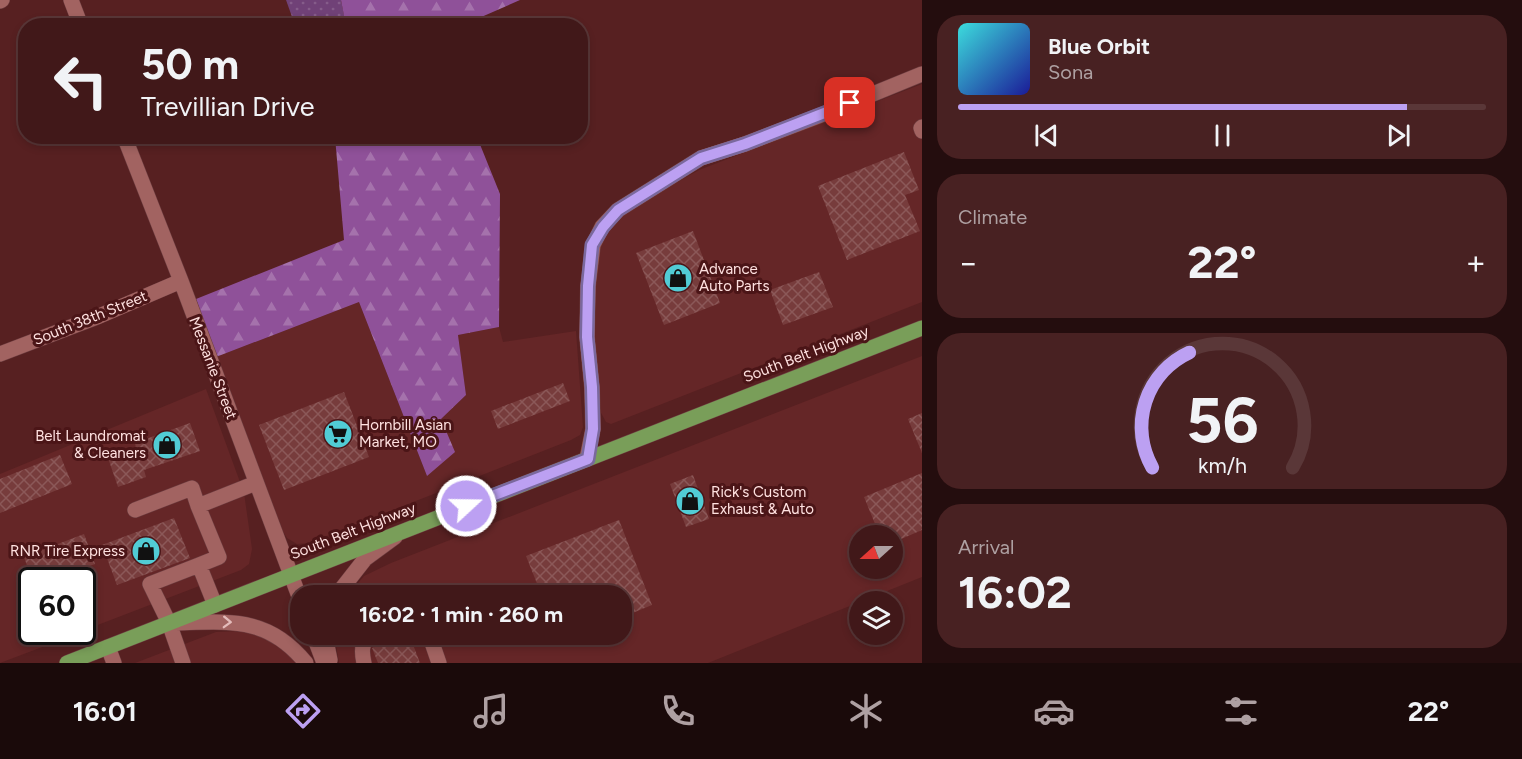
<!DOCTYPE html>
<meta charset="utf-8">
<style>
:root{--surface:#411819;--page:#482122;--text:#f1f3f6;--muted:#aea0a2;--line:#5a3738;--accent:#bca0f2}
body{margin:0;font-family:Figtree,sans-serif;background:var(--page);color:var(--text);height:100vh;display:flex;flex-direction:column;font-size:22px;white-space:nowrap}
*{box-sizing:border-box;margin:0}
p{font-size:20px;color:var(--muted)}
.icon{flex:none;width:33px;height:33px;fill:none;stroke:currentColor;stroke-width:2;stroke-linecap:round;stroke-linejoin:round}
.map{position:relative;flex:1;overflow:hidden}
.panel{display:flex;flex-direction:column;gap:15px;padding:15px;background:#240d0e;width:600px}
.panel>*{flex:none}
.guide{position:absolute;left:18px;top:18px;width:570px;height:126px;border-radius:24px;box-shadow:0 3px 9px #0003,0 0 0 2px var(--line);background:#411819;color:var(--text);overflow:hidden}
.needle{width:39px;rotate:249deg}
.tools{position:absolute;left:849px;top:525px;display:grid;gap:12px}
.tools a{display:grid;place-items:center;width:54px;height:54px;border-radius:50%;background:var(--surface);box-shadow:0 3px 9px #0003,0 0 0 2px var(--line);font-size:30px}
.speed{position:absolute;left:18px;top:567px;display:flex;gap:12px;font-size:30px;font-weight:700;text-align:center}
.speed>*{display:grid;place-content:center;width:78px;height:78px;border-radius:50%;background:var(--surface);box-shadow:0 3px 9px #0003,0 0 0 2px var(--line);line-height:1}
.speed .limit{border:3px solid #111;border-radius:9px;background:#fff;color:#111}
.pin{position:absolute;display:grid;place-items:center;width:51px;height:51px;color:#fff;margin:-26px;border-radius:12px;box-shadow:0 3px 9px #0006}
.me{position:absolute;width:66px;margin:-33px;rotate:69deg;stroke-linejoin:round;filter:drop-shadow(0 0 4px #0008)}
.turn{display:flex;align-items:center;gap:21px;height:126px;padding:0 24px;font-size:27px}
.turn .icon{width:78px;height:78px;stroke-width:2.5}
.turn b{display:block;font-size:42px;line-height:51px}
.big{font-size:45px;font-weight:700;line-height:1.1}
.panel .widget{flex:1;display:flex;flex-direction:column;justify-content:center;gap:9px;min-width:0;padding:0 21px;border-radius:24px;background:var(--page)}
.panel .dial{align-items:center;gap:0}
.dial svg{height:156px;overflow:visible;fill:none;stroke:var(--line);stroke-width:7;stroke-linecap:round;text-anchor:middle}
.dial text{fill:var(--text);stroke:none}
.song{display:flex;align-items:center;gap:18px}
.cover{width:72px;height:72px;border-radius:9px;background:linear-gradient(135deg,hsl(180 70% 55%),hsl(240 70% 35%))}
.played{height:6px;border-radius:3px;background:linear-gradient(90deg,var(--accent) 85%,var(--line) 85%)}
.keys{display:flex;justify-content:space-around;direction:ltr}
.heat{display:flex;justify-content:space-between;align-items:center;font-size:33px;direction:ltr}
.trip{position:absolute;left:290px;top:585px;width:342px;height:60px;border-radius:24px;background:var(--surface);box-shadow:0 3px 9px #0003,0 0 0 2px var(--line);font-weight:700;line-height:60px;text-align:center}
.tabs{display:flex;height:96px;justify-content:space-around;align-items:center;background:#1a0a0a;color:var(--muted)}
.tabs .icon{width:42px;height:42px}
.tabs .selected{color:var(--accent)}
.tabs b{font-size:27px;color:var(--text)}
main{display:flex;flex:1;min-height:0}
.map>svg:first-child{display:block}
</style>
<main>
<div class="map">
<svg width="922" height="663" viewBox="0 0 922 663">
<defs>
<pattern id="grass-dots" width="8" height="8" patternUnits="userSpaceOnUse" patternTransform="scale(1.5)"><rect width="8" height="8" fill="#704177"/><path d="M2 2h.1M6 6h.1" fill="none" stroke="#855c8a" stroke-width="1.8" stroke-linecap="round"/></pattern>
<pattern id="forest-firs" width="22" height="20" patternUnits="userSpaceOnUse" patternTransform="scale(1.5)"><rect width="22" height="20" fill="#8f5199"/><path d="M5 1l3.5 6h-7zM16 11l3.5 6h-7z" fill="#a572ac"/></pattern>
<pattern id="building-cross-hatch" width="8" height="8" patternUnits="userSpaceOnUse" patternTransform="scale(1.5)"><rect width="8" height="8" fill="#773c3c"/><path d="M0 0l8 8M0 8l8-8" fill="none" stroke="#8b5858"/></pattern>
</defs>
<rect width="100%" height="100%" fill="#572021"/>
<path fill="#652627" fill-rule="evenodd" d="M922,84V302L611,424L606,422L600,411L595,337L596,274L599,246L611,227L624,212L699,170Z
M359,302L427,476L441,419L466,395L458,335L499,327L503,342L576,331L583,427L580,435L571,440L309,543L297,544L287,538L277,522L216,357Z
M922,356V577L708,663H339L334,634H621V596L348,595L364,576L391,563ZM860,536H892V568H860Z
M206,389L244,493L252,549L249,564L241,570L82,631V580H32V632H82L0,663V474Z
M240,631L262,636L282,647L296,663H135L216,632Z"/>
<path fill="url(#grass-dots)" d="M286,0H341L346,25H295Z"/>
<path fill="url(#forest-firs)" d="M341,0H520L463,25L346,26Z
M335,137H477L500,194L499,327L458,335L466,395L441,419L455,452L427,476L359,302L216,357L196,299L344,240Z"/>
<path fill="url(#building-cross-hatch)" d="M904,152L919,190L905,195L920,231L847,260L818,186Z
M693,231L720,303L664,325L636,253Z
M819,272L833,307L783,325L770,290Z
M563,383L570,401L498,429L491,411Z
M344,392L369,457L284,490L259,425Z
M922,413V453L908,419Z
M190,423L200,451L144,470L146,477L118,487L108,458L136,448L135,443Z
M60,455L72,484L0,513V479Z
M922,473V530L892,543V536H880L864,497Z
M693,475L709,519L686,527L670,484Z
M174,518L190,558L117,585L102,545Z
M619,520L652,605L630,614L627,626L621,621V596H542L526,556Z
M84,534L95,564L52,580H32L24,557Z
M409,634L420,663H378L372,648Z"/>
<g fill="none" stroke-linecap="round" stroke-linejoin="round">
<g stroke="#6d3e41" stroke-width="16">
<path id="minor" d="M71,0L81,26
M0,1L2,0
M922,127L921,128L922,131
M124,136L181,281L300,599
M0,354L97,317L181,281
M587,459L593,429L592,388L587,337L588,286L593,245L602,227L618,210L701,158L745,144L829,112L922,74
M135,510L192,488L198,506
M336,596L365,559L395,537
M215,605L199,565L219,557L198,506L256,483
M172,623C228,622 267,615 306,663
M313,634L324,663
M328,634L327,645L330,660
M429,634L439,663
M108,647L114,663
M183,663L169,623L150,584L199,565
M364,663C361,649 361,641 375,634"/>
</g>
<g stroke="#6d3e41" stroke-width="16">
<path id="major" d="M67,663L922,328"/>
</g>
<use href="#minor" stroke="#a26361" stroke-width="15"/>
<use href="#major" stroke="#799e59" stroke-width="15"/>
</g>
<defs><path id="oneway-chevron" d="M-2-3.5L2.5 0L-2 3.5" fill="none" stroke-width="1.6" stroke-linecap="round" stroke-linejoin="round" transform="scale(1.5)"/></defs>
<use stroke="#e3bbba" href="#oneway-chevron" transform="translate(227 622) rotate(2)"/>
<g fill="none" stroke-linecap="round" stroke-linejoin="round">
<g stroke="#7a689d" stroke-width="15">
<path id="route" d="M466,506L588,459L593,429L592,387L587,337L588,286L592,245L603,227L618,210L701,158L745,144L850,103"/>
</g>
<use href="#route" stroke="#bca0f2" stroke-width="10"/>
</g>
<defs>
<g id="shop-disc" transform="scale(1.5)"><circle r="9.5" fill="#51ccd5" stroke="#4b1517"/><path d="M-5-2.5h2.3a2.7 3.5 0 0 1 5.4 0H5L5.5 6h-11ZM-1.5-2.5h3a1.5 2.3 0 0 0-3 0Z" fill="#111"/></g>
<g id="supermarket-disc" transform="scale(1.5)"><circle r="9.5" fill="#51ccd5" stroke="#4b1517"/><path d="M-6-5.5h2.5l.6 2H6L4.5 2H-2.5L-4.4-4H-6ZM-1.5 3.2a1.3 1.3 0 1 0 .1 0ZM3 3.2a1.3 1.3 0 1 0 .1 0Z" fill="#111"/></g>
</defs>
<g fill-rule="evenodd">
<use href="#shop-disc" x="678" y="278"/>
<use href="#supermarket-disc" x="338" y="434"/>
<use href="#shop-disc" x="167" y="445"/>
<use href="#shop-disc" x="690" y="501"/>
<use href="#shop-disc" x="146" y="551"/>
</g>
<g text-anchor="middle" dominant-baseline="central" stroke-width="6" stroke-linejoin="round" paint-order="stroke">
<g font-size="15" fill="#ffe1e0" stroke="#4b1517" text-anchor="start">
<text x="699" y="269">Advance<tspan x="699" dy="17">Auto Parts</tspan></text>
<text x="359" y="425">Hornbill Asian<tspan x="359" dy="17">Market, MO</tspan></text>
<text x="146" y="436" text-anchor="end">Belt Laundromat<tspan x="146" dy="17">&amp; Cleaners</tspan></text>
<text x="711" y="492">Rick's Custom<tspan x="711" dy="17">Exhaust &amp; Auto</tspan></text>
<text x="125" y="551" text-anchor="end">RNR Tire Express</text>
</g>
<g font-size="15" fill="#ffe1e0" stroke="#4b1517">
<text transform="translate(90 318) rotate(-22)">South 38th Street</text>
<text transform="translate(806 354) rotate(-21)">South Belt Highway</text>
<text transform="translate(213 368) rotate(69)">Messanie Street</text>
<text transform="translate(353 531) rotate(-21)">South Belt Highway</text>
</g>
</g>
</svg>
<div class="tools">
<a><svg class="needle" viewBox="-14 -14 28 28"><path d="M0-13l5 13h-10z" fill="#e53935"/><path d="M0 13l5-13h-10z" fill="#aea0a2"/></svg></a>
<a><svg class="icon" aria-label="layers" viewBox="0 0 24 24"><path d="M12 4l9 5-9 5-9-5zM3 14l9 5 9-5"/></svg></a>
</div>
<div class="speed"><div class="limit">60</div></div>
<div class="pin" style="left:850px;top:103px;background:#d93025"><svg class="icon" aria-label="arrive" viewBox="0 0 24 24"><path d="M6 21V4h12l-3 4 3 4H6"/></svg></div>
<svg class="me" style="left:466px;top:506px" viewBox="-20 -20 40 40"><circle r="17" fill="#bca0f2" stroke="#fff" stroke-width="3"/><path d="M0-11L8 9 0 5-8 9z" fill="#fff"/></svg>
<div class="trip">16:02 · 1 min · 260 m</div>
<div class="guide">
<div class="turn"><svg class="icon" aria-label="left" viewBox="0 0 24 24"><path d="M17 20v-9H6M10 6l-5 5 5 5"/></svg><div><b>50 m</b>Trevillian Drive</div></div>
</div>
</div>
<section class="panel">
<div class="widget">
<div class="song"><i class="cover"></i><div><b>Blue Orbit</b><p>Sona</p></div></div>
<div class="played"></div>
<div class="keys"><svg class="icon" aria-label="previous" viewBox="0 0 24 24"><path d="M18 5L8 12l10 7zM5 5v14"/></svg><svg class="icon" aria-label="pause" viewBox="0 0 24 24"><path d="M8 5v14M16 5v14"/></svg><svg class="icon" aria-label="next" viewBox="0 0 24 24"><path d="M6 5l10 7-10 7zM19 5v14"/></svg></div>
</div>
<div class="widget"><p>Climate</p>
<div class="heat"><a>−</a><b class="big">22°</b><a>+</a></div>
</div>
<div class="widget dial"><svg viewBox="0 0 100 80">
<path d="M14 69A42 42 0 1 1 86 69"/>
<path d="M14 69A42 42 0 0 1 33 10" stroke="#bca0f2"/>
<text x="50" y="56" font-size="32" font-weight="700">56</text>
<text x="50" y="72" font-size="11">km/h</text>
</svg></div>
<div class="widget"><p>Arrival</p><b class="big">16:02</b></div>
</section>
</main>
<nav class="tabs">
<b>16:01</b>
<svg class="icon selected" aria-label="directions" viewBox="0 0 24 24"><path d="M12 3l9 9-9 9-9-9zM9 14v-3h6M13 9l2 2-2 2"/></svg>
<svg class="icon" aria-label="music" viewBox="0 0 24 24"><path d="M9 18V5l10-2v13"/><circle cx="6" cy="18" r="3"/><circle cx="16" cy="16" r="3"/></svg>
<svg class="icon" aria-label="phone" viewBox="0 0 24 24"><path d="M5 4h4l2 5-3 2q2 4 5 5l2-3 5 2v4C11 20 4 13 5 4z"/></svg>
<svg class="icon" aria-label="climate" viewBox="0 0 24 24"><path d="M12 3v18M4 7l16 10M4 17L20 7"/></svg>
<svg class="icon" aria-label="car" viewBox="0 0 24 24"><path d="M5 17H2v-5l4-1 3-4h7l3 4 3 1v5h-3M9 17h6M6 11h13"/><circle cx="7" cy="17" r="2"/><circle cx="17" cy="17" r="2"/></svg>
<svg class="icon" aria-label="filters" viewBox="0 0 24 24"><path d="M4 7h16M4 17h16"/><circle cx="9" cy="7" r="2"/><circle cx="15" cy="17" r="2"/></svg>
<b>22°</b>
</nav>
